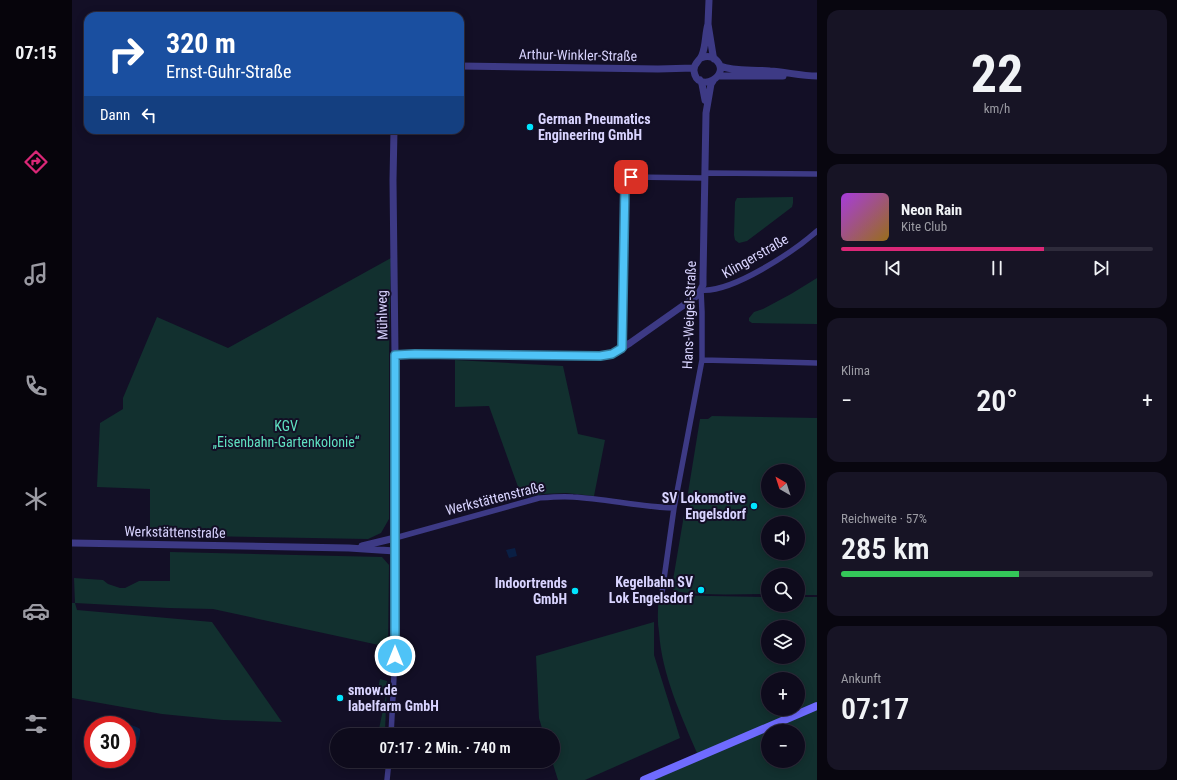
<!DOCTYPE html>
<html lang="de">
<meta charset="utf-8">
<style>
:root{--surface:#0e0b1c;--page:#171425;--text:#f1f3f6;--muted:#9b9ba3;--line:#2e2b3b;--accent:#db2777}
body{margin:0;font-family:"Roboto Condensed",sans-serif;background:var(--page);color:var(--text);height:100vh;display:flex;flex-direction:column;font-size:15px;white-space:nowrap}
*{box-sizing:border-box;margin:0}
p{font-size:13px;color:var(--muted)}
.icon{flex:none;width:22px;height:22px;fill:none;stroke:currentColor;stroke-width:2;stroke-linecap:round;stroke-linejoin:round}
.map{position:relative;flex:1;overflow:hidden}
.drawer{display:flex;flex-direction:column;gap:10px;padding:10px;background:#08060f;width:360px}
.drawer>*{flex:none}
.top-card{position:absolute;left:12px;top:12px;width:380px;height:122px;border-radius:12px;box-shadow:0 2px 10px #0003,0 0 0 1px var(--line);background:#1a4fa0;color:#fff;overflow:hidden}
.needle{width:26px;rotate:321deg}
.fabs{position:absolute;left:689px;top:464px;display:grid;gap:8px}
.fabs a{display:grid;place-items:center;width:44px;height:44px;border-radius:50%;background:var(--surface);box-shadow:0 2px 10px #0003,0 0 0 1px var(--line);font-size:20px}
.speed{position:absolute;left:12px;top:716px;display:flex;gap:8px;font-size:20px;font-weight:700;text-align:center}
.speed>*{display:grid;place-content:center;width:52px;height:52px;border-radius:50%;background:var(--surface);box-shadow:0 2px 10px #0003,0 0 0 1px var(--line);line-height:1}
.speed .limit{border:6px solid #d22;background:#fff;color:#111}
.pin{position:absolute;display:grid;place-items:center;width:34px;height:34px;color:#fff;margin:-17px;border-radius:8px;box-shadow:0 2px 6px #0006}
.me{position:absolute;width:44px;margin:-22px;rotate:0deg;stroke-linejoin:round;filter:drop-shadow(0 0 3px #0008)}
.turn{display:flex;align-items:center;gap:14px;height:84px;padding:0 16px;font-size:18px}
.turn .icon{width:52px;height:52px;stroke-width:2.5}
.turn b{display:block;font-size:28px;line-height:34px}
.then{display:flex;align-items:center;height:38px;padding:0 16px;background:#0003;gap:8px;font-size:15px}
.big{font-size:30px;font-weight:600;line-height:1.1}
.drawer .tile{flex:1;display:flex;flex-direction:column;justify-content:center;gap:6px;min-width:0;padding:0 14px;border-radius:12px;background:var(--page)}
.drawer .dial{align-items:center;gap:0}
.dial b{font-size:52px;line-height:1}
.song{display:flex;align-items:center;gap:12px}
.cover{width:48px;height:48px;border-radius:6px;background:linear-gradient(135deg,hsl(280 70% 55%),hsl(40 70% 35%))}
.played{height:4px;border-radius:2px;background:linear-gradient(90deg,var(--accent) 65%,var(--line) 65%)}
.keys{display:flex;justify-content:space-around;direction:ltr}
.heat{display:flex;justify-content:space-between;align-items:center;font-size:22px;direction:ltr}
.charge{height:6px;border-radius:3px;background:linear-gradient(90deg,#34c759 57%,var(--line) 0)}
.trip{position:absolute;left:258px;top:728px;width:230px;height:40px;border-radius:20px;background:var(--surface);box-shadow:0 2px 10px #0003,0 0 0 1px var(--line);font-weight:600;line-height:40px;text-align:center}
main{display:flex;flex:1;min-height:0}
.dock{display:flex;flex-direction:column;width:72px;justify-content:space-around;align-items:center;background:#06040b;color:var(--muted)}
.dock .icon{width:28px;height:28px}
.dock .active{color:var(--accent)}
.dock b{font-size:18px;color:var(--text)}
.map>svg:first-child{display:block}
</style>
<main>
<nav class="dock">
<b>07:15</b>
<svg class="icon active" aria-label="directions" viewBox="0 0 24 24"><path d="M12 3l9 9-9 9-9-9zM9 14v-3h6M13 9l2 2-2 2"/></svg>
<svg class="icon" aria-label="music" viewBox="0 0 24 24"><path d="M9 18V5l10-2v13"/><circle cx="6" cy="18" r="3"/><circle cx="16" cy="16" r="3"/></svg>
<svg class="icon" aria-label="phone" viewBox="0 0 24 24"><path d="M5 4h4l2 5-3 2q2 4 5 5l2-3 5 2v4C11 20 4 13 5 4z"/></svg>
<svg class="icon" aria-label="climate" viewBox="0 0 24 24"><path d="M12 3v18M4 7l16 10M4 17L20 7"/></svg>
<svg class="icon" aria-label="car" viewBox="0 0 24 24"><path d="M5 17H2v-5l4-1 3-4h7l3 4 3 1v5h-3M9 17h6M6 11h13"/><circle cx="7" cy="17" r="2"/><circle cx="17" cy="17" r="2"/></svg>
<svg class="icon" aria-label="filters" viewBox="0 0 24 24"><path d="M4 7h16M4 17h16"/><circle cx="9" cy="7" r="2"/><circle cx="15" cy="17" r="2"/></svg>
</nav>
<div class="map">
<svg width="745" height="780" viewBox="0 0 745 780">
<rect width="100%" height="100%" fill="#130f26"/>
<path fill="#12302f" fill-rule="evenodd" d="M721,197V203L720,207L675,241L667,243L663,240L662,235L663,202L665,198Z
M319,258L317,352V519L309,533L296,539L78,535V489L25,487L28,423L51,409V398L85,317L156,348Z
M745,278V324L680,323L677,321V318L682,312L691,309L719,294Z
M383,360L491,366L506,434L533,440L522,496L494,493L471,494L450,498L417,406L383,407Z
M640,416L745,418V595H726V575H696V594C665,594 632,596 601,591L602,586H600L613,509L618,507L619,502L615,499L628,419H636ZM696,471H726V501H696ZM696,523H726V553H696Z
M98,552L310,557L317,565L316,647L141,609L97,608L3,603L5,610L140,622L210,722L151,720L90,714L0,698V603H3L2,578L31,580L36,584L48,588H53L67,581H98Z
M587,595L696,597V605H726V597H745V780H579L625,753C609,715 590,675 587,632C585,620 586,608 587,595ZM696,627H726V657H696ZM696,679H726V709H696ZM696,731H726V761H696Z
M582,622V655L608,738L513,780H486L480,761H481V735H472L467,718L464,656Z
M308,679L315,681L313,731L307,729L314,695L305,693Z"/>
<path fill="#0a1f44" d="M443,548L445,556L437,558L434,550Z
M34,722C45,722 59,723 68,729C69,738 65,749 55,750V725H31Z"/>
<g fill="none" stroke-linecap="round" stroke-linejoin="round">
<path stroke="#3d3a85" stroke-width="5.5" d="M633,173L745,174
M550,348L553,183L554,179L559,177L633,178
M630,360L745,363
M323,538L467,498C479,497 490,496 501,497C535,499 568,507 602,508
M590,593L602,508L630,360V312L629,290C660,293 721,252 745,231
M319,735L323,656V551
M315,780L317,761"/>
<path stroke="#3d3a85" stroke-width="7" d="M637,0L636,24L641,55L642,59
M629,58C634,56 639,56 643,59C662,75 625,95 622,71C621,63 628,61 630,55C634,45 633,34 636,24
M388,66L586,69L622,68
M648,66C662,72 682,69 698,71C714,72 729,76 745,76
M646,76H711
M628,80L630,84L633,100
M323,355L343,354L445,355L528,356L540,354L558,343L626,295L631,285V277L634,113L639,84L641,81
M0,543L277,548L323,551V355L321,180L322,130
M290,546L323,538"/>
<path stroke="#6f6bff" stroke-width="8" d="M572,780L745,706"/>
</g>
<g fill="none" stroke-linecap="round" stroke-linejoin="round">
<g stroke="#337fa1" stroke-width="10">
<path id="route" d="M323,656V355L343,354L528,356L540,354L550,348L553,183L554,179L559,177"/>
</g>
<use href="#route" stroke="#4fc3f7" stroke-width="7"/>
</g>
<g fill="#00e5ff" stroke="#130f26" stroke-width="1.5">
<circle cx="458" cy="127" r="4"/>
<circle cx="682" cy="506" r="4"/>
<circle cx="629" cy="590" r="4"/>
<circle cx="503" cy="591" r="4"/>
<circle cx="268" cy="698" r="4"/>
</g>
<g text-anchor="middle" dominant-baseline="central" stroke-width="4" stroke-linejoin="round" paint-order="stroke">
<g font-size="14" fill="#d9d4ff" stroke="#130f26">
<text transform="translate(506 55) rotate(1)">Arthur-Winkler-Straße</text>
<text transform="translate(683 256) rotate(-30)">Klingerstraße</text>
<text transform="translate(310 315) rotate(-91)">Mühlweg</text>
<text transform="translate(617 315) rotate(-88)">Hans-Weigel-Straße</text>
<text transform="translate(423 498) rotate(-14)">Werkstättenstraße</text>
<text transform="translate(103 532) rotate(1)">Werkstättenstraße</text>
</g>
<g font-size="14" font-weight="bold" fill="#d9d4ff" stroke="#130f26" text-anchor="end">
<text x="466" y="119" text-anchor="start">German Pneumatics<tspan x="466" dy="16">Engineering GmbH</tspan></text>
<text x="674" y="498">SV Lokomotive<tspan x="674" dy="16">Engelsdorf</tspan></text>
<text x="621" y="582">Kegelbahn SV<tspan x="621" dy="16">Lok Engelsdorf</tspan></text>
<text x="495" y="583">Indoortrends<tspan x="495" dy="16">GmbH</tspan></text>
<text x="276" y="690" text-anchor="start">smow.de<tspan x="276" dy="16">labelfarm GmbH</tspan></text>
</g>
<g font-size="14" fill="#5fe0c0" stroke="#130f26">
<text x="214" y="426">KGV<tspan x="214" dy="16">„Eisenbahn-Gartenkolonie“</tspan></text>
</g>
</g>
</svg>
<div class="fabs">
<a><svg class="needle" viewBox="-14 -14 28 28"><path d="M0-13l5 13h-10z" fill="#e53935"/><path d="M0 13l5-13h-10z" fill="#9b9ba3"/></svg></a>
<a><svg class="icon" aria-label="sound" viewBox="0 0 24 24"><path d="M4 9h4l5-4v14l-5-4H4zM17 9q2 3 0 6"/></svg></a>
<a><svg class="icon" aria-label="search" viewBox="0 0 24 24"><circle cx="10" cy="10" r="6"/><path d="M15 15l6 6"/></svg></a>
<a><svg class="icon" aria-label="layers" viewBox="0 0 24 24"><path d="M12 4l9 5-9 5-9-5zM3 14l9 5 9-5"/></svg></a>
<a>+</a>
<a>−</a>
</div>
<div class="speed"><div class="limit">30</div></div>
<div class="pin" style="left:559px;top:177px;background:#d93025"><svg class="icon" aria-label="arrive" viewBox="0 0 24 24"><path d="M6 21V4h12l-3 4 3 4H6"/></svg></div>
<svg class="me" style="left:323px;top:656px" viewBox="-20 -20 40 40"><circle r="17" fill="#4fc3f7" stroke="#fff" stroke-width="3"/><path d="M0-11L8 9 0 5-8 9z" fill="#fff"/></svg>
<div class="trip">07:17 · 2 Min. · 740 m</div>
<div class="top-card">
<div class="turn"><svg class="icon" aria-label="right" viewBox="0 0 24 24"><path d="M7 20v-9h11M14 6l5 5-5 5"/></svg><div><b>320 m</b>Ernst-Guhr-Straße</div></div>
<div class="then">Dann<svg class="icon" aria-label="left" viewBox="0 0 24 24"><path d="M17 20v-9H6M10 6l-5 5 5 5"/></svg></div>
</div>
</div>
<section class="drawer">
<div class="tile dial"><b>22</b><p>km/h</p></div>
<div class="tile">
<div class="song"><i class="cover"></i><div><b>Neon Rain</b><p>Kite Club</p></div></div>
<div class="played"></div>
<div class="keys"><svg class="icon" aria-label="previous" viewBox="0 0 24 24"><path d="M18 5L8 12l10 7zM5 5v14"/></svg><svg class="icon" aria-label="pause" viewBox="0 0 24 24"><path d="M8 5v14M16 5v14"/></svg><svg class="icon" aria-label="next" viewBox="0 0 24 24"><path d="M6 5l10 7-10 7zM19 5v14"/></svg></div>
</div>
<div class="tile"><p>Klima</p>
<div class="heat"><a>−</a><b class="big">20°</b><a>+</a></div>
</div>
<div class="tile"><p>Reichweite · 57%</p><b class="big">285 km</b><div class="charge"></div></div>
<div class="tile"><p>Ankunft</p><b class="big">07:17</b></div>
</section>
</main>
